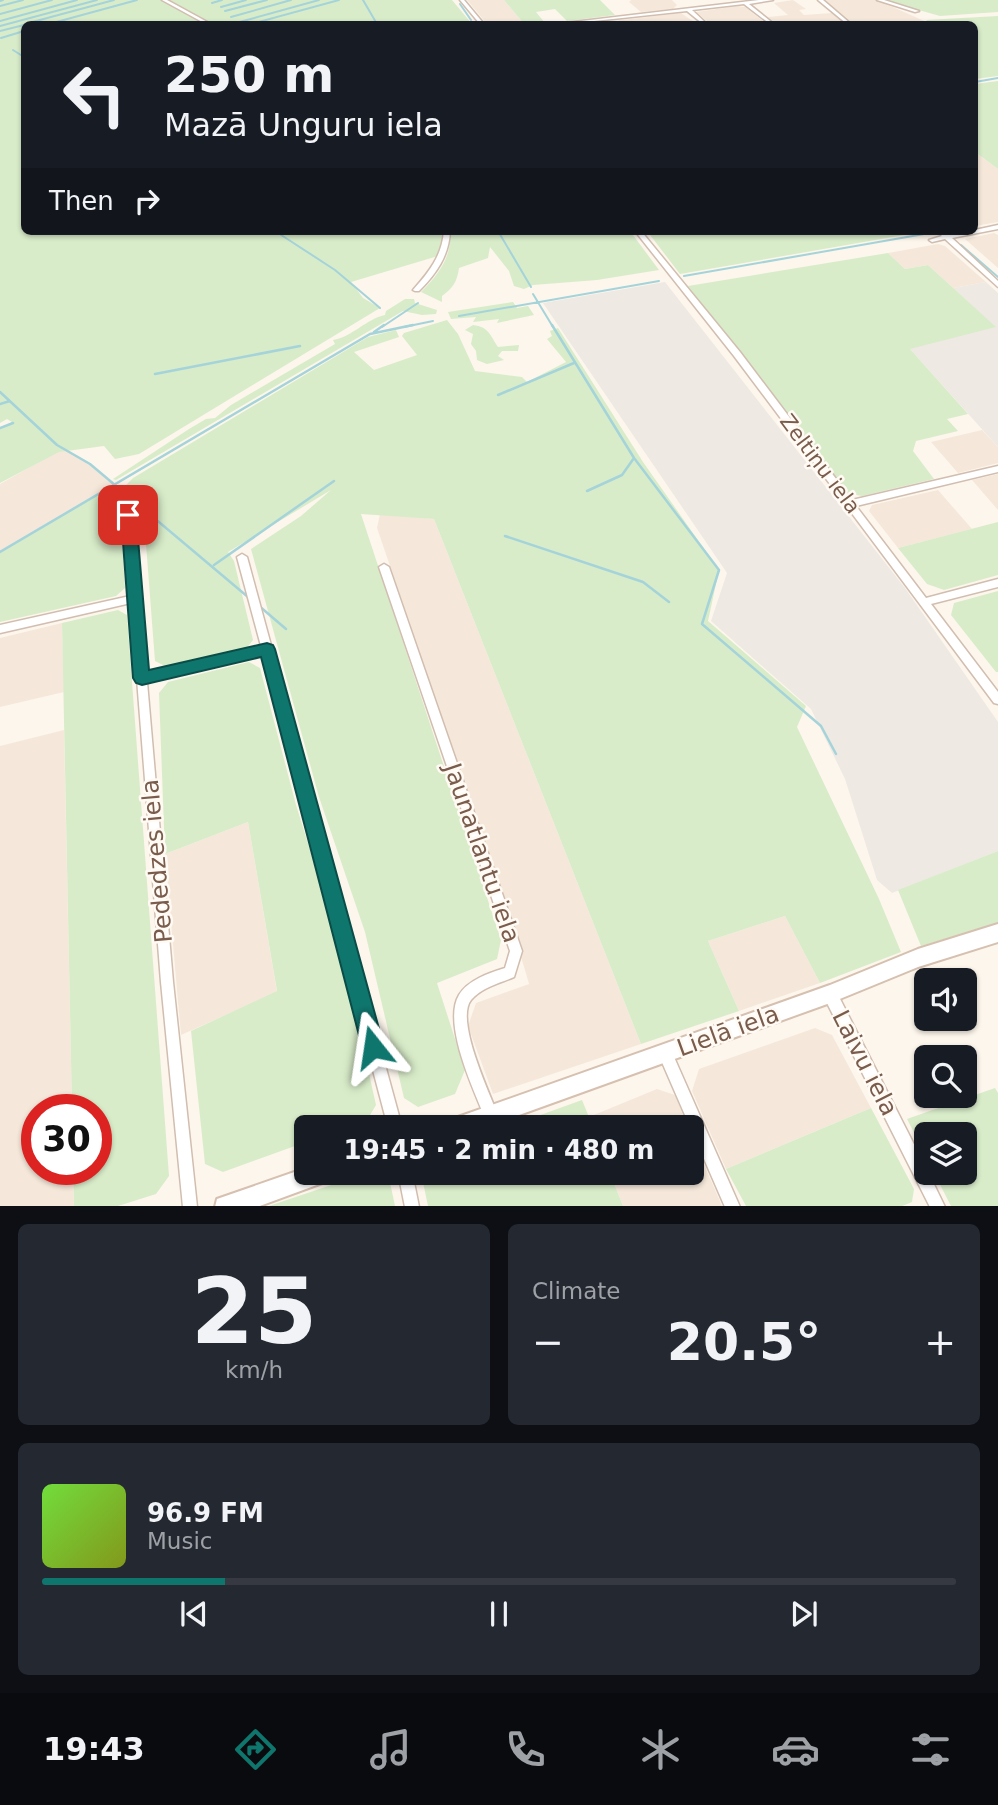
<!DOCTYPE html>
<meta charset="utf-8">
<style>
:root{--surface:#171b24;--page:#242831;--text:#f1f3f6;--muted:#9ea1a6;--line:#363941;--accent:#0f766e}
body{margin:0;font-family:"DejaVu Sans",sans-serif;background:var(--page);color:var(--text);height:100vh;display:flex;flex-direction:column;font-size:26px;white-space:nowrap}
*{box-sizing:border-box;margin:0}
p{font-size:23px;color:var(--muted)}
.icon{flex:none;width:38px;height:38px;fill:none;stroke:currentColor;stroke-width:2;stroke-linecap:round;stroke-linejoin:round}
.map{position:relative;height:1206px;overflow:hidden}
.side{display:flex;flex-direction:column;gap:18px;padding:18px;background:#0d0f14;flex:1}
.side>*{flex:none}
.guide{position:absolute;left:21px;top:21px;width:957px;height:214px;border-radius:10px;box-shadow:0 2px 5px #0004;background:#171b24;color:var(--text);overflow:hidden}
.tools{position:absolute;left:914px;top:968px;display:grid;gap:14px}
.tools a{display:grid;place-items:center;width:63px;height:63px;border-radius:10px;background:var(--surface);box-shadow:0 2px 5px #0004;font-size:35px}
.speed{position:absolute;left:21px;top:1094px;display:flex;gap:14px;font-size:35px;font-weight:700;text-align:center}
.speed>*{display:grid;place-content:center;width:91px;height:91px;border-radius:50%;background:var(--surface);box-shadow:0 2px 5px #0004;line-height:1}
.speed .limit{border:10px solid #d22;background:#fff;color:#111}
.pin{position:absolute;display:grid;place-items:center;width:60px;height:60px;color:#fff;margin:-30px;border-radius:14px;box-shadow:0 4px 10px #0006}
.me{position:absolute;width:77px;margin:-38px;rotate:345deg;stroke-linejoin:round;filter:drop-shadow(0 0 5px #0008)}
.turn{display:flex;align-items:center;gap:24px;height:147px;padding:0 28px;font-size:32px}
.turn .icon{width:91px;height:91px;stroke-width:2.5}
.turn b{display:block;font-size:49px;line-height:60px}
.then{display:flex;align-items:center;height:66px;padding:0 28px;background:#0003;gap:14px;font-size:26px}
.big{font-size:52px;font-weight:600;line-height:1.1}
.side .tile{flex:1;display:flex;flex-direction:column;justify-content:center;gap:10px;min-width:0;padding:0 24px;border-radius:10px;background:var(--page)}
.side .dial{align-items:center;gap:0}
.dial b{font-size:91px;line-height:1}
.song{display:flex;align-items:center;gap:21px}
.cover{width:84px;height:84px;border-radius:10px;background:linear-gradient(135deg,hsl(100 70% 55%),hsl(70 70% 35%))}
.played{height:7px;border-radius:4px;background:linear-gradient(90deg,var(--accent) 20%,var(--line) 20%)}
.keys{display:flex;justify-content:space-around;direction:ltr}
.heat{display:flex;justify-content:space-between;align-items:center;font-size:38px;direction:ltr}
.side .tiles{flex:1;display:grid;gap:18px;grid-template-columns:1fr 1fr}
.tile:last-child{grid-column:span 2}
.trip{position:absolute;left:294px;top:1115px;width:410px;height:70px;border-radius:10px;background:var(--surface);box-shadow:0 2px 5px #0004;font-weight:600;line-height:70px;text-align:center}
.tab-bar{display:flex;height:112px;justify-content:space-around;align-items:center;background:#090b0e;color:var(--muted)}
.tab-bar .icon{width:49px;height:49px}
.tab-bar .on{color:var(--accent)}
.tab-bar b{font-size:32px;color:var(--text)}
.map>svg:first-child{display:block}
</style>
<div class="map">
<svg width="998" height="1207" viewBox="0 0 998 1207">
<rect width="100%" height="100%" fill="#fdf6ec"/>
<path fill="#f5e8da" d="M467,0H504L524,24H487Z
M631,0H672L677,5L673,9L641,12L629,2Z
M793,0L806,9L799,10L804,15L832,13L846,24H777L768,17L788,15L774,3Z
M823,0H877L931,24H854Z
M738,6L745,7L767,24H711L696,12Z
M681,13L697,24H595L596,23Z
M975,152L998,169V222L975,226Z
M994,233L998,235V268L965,239Z
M938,244L945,246L986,282L953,288L928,265L905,269L888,253Z
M982,430L998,447V463L958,473L931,442Z
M64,448L90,464L115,484L0,552V484Z
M998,474V510L972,480Z
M938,490L972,529L898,548L869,511L872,505Z
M380,514L434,519L641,1044L493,1094L468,1026L476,1003L529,984L505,902L377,528Z
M62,623L64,692L0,707V638Z
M64,730L72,1109L37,1110V1169H73L74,1206H0V746Z
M248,822L277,992L181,1035L165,854Z
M785,916L820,983L739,1011L708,941Z
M815,1028L832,1035L871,1108L726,1169L692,1091L699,1069Z
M657,1089L675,1095L688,1127H593L589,1117Z
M691,1134L722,1206H623L610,1173L691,1172Z"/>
<path fill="#efe9e4" d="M665,282L905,588L998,722V851L892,893L877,880L845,779L811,709L711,621L727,573L543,303Z
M986,282L998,293V447L909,348L995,327L953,288Z"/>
<path fill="#d8ecc9" d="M0,0H452L472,24H24V231H442L443,243L438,256L351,282L363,298L380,308L139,454L115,459L104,446L59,452L0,483V428L12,422L7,419L0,423Z
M504,0H600L615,15L567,21L555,9L536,12L545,23L524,24Z
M883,0H998V12L940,16Z
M998,16V76L975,79V24H931L926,20Z
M998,81V169L975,152V84Z
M450,231H630L659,270L597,280L533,285L524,289L514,286L509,271L490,247L488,258L459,268C457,282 453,288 442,296V302L421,292C439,274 452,257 450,231Z
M647,231H927L680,274Z
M888,253L905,269L928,265L996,327L910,349L968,414L947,419L958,431L916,441L913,451L934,479L862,496L851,494L842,488L688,286Z
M405,299H414L415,303L437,310L436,314L422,315L403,311L116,480L113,479L189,429L206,419L215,418L231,405L335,344L333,340C352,337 366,319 385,315L386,311Z
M513,302L517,308L528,306L534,315L497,323L499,319L473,322L476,317L451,319L448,312Z
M447,320L458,334L475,371L522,377L527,382L566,362L547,339L552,336L550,331L558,328L643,462L719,570L708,621L806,706L797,727L879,899L901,952L820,983L785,916L708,941L739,1011L641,1044L434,519L361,514L501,940L497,959L437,983L465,1070L455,1094L418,1107L404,1098L365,932L319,797L251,549L301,516L331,490L228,552L234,561L253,640L246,649L167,667L155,661L143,505L124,487L133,478L368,337L396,330L399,337L354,352L374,370L417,355L402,336L404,333Z
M473,325C489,327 490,335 498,347L519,345L518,351H502L498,356L504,360L487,364L477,360L476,351L471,344L473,334L465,330Z
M105,490L120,506L125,588L116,596L0,622V552Z
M998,522V575L944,590L927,584L898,548Z
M998,591V672H996L951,615L954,603Z
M118,610L127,615L169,1176L156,1194L118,1206H74L73,1169H96V1110L72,1109L62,623Z
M249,662L260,668L296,805L341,949L376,1105L367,1120L347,1127H306V1142L223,1172L205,1164L191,1031L277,991L248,822L165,854L159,693L168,682Z
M998,851V923L921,946L898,890Z
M995,1088L998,1093V1206H951L934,1173L964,1172V1134H926V1156L907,1119Z
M582,1100L593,1127H507Z
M871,1108L914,1189L912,1202L900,1207L746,1206L726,1169Z
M370,1172L388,1173L395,1206H269Z
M421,1173H610L623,1206H428Z"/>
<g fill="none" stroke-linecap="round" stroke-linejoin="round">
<path stroke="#a5d3da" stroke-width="2" d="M363,0L377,24
M0,1L3,0
M212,3L222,0
M460,4L471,20
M0,6L23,0
M221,7L246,0
M225,11L267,0
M0,14L52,0
M231,17L291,0
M0,21L77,0
M236,23L319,0
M25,24L114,0
M49,24L137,0
M251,24L339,0
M0,26L97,0
M0,31L24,25
M1,38L24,31
M13,50L24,57
M975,82L998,78
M275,231L335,270L380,308
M498,231L531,287
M961,245L998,277
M684,276L930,233
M533,294L553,327
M459,316L659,281
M382,327L418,303
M404,327L433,321"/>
<path stroke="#a5d3da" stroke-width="2.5" d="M552,325L634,458L719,570L702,624L821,726L836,754
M374,332L384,325
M155,374L300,346
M0,392L57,445L90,464L248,597
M498,395L574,363
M0,404L10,401
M0,428L13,423
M587,491L622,475L634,458
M505,536L643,582L669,602
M0,552L370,334L413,325
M214,565L334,481
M258,605L286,629"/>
<g stroke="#d1beb0" stroke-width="3">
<path id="street" d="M162,0H167L211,24H206Z
M460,0H464L484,24H480Z
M759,0H773L749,4L774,24H770L744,4L692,10L707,24H703L687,11L566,24H556Z
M818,0H823L851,24H847Z
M877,0H884L919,11L915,12Z
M998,225V229L952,238L998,281V287L945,239L932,242L929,240L942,236L937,231H944L948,235L975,231V230Z
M444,231H450C449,256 436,274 419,291H415L413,290C429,272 442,256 444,231Z
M635,231H641L740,352L852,500L998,466V472L856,506L926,598L998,579V587L931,604L998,692V704L994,703L734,356Z
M128,512L132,515L146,674L261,646L237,557L242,554L247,557L402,1127H388L263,654L147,682L173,982L197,1207H183L161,982L131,603L0,633V625L130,596L124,515Z
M384,564L389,567L522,951L514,977C500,983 482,987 471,1000C455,1020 489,1092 498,1115L496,1120L491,1122L486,1120C474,1091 442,1023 459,995C468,980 489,973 505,968L510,951L379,567Z
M830,988L835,989L926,1168V1172H928L945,1207H930L825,999L824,994L825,989Z
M665,1046L670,1048L740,1207H725L658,1053L660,1048Z
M398,1172H412L419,1207H405Z"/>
</g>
<g stroke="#d6c0b0" stroke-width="4">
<path id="secondary" d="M998,924V942L918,967L830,1003L486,1127H448L451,1120L458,1117L830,985L918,949Z
M306,1168V1172H336L333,1179L257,1207H215L217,1199Z"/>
</g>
<use href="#street" fill="#fff" fill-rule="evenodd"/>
<use href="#secondary" fill="#fff" fill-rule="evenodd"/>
</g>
<path fill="#0f766e" stroke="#0a4d48" stroke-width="2" d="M128,510L136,515L149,670L267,643L273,645L275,649L384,1047L381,1055L373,1058L366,1055L362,1047L261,657L142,685L136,683L133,678L121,515Z"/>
<g text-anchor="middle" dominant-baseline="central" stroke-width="5" stroke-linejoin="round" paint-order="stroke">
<g font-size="21" fill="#7a5c4d" stroke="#fffaf3">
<text transform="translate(820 464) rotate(53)">Zeltiņu iela</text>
</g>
<g font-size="24" fill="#7a5c4d" stroke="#fffaf3">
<text transform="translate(482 853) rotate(71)">Jaunatlantu iela</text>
<text transform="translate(157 861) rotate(-95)">Pededzes iela</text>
<text transform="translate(728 1031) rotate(-20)">Lielā iela</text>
<text transform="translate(865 1063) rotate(63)">Laivu iela</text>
</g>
</g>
</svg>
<div class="tools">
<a><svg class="icon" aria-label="sound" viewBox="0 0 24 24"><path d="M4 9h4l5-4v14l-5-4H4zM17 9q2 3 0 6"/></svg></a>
<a><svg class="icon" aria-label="search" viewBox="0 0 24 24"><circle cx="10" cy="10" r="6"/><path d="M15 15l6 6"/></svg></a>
<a><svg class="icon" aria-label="layers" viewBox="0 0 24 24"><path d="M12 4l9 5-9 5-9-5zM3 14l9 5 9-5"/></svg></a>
</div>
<div class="speed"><div class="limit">30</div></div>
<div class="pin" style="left:128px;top:515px;background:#d93025"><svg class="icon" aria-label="arrive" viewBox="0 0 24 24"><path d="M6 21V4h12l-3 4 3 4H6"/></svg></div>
<svg class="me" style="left:373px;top:1047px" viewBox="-20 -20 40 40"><path d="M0-17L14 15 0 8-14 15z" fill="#0f766e" stroke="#fff" stroke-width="4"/></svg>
<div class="trip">19:45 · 2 min · 480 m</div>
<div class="guide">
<div class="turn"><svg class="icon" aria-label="left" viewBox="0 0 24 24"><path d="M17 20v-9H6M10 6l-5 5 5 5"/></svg><div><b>250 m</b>Mazā Unguru iela</div></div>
<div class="then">Then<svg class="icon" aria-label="right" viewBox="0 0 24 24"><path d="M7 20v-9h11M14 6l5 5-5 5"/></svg></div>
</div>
</div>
<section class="side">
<div class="tiles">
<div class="tile dial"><b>25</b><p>km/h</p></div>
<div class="tile"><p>Climate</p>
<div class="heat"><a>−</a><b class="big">20.5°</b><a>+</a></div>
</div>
<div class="tile">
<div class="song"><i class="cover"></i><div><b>96.9 FM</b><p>Music</p></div></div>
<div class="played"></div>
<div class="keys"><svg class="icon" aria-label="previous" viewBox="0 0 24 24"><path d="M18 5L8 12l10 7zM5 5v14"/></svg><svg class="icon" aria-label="pause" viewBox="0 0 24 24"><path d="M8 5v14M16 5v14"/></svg><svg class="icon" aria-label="next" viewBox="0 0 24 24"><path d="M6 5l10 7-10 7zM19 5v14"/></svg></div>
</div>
</div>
</section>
<nav class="tab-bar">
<b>19:43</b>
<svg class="icon on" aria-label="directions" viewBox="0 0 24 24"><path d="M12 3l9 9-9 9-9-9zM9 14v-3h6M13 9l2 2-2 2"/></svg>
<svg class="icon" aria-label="music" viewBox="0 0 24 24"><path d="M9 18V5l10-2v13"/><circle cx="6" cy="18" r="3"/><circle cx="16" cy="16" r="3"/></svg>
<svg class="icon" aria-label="phone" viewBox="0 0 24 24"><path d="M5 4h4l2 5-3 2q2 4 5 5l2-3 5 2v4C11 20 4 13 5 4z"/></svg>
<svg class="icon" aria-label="climate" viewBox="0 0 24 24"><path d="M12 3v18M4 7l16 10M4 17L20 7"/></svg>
<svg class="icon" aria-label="car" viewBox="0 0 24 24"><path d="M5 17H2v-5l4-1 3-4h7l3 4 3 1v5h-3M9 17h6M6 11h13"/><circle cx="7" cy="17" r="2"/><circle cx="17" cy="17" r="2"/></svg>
<svg class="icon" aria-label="filters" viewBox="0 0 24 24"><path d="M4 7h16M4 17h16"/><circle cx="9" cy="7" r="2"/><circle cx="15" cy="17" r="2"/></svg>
</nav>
